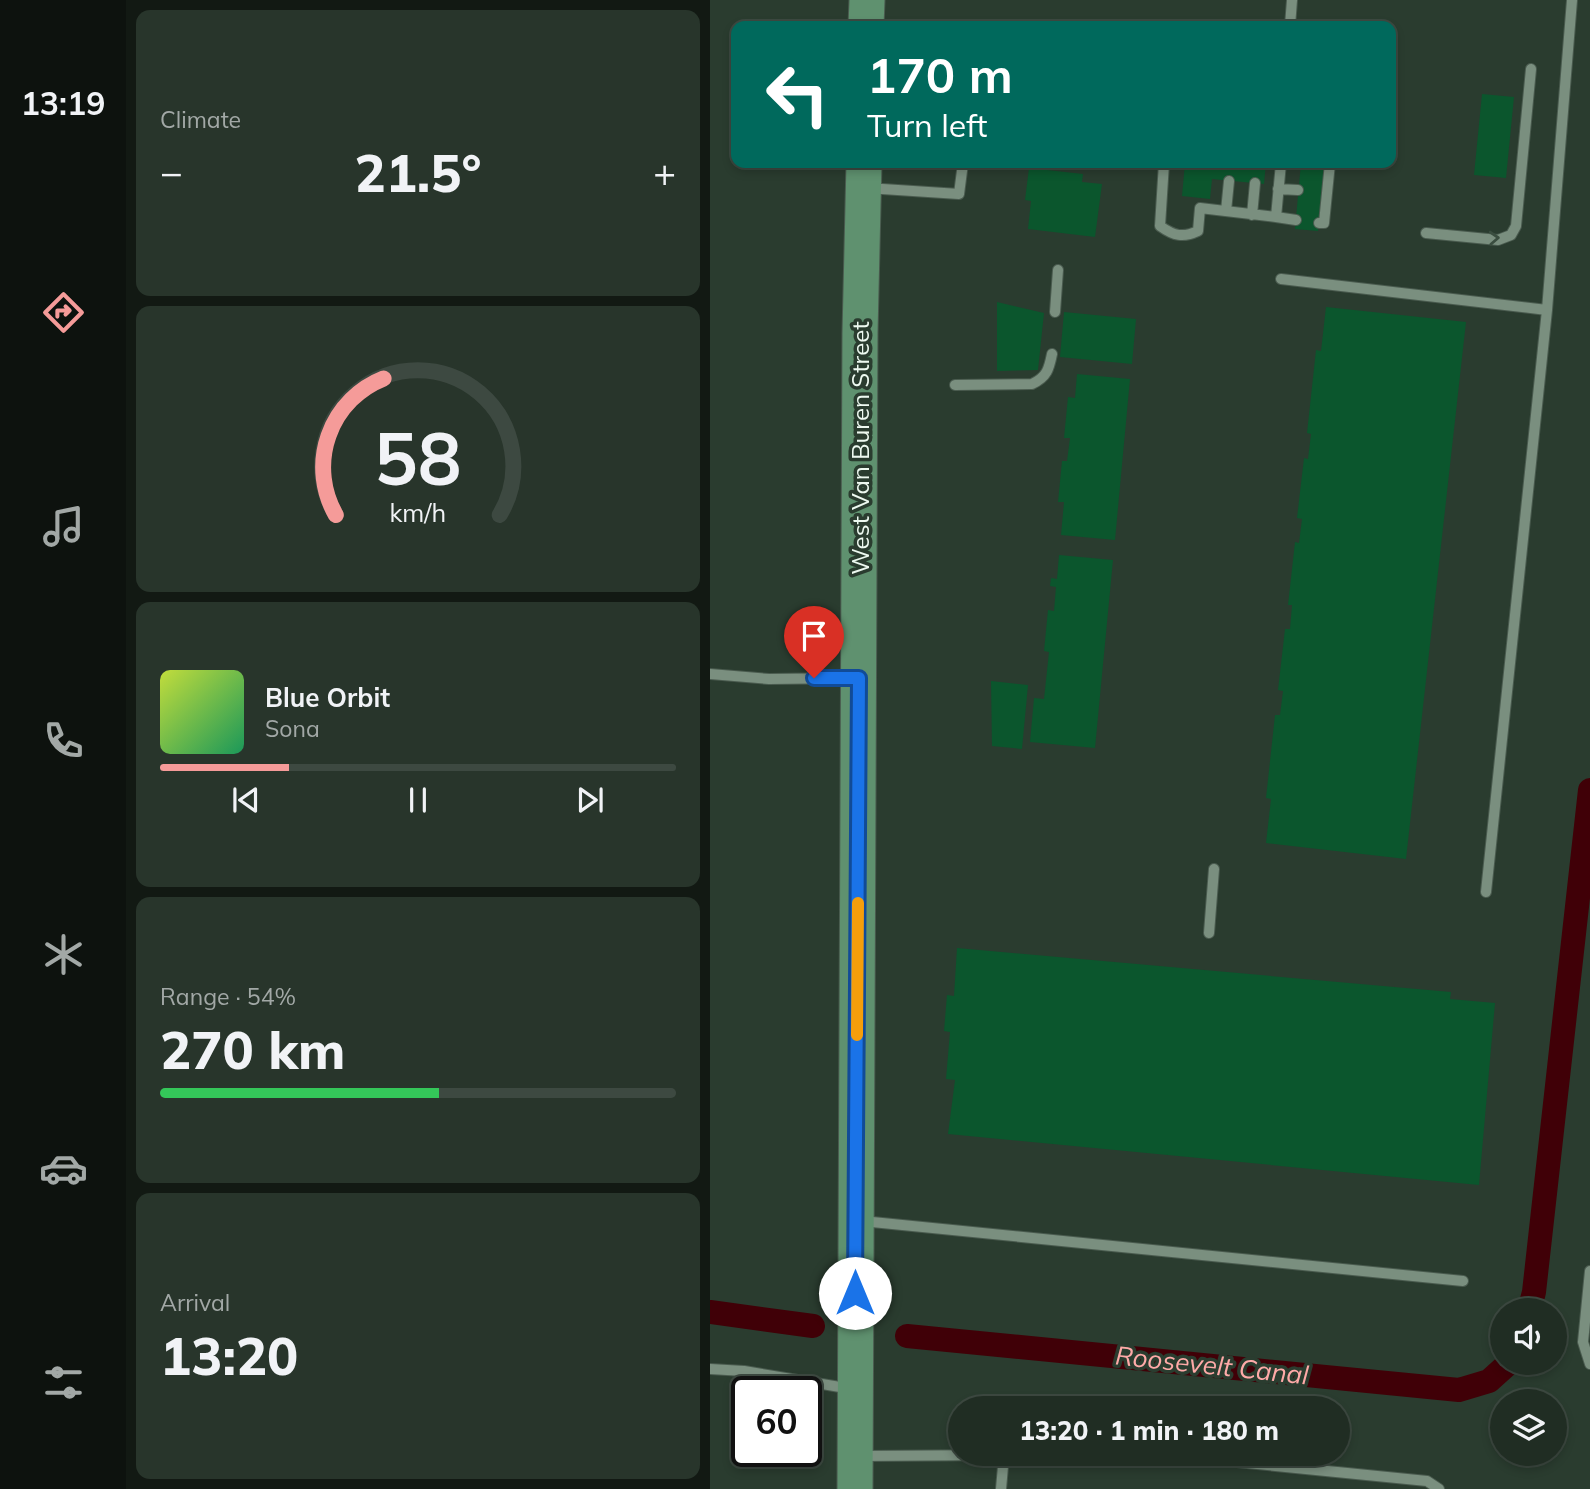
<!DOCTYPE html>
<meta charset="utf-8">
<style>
:root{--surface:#202d23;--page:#28352b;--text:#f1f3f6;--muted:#a2a8a6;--line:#3d4941;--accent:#f59b99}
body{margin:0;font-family:Mulish,sans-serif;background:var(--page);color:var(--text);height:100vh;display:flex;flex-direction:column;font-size:26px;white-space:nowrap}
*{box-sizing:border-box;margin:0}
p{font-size:23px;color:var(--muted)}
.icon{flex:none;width:38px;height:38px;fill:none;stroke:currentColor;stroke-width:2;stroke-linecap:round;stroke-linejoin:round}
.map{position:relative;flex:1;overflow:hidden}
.panel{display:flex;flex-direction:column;gap:10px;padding:10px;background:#121913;width:584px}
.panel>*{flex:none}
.top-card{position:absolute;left:21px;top:21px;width:665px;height:147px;border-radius:14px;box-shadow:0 4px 10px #0003,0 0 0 2px var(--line);background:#00695c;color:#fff;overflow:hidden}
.tools{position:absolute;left:780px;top:1298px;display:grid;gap:14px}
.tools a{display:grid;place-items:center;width:77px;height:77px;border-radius:50%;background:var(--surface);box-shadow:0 4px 10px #0003,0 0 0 2px var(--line);font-size:35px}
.speed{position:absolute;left:21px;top:1376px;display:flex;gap:14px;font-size:35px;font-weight:700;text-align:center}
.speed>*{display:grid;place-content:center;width:91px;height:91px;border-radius:50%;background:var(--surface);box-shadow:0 4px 10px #0003,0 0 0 2px var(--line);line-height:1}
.speed .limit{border:4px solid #111;border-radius:10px;background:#fff;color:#111}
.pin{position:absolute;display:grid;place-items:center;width:60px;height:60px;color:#fff;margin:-72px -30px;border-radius:50% 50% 50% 0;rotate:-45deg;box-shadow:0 0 7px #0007}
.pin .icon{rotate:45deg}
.me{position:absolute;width:77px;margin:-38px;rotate:0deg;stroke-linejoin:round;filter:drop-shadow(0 0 5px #0008)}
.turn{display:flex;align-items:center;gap:24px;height:147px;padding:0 21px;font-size:32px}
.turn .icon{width:91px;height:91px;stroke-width:2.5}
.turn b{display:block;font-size:49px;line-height:60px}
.big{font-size:52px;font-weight:800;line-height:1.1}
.panel .widget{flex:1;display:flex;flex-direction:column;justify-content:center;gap:10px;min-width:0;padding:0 24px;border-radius:14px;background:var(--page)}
.panel .dial{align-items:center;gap:0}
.dial svg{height:182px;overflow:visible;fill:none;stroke:var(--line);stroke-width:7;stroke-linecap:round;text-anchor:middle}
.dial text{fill:var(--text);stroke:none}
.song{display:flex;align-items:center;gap:21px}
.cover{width:84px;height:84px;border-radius:10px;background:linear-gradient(135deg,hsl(70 70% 55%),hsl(150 70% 35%))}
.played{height:7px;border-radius:4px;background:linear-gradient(90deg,var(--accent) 25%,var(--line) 25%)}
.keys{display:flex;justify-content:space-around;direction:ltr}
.heat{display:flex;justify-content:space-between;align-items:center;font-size:38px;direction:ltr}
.charge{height:10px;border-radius:5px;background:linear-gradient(90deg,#34c759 54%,var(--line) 0)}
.trip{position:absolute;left:238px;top:1396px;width:402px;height:70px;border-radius:35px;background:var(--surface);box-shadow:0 4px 10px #0003,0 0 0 2px var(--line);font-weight:800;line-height:70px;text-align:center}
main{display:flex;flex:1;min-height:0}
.menu{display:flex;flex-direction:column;width:126px;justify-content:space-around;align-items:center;background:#0d120e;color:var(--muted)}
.menu .icon{width:49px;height:49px}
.menu .active{color:var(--accent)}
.menu b{font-size:32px;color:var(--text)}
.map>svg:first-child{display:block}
</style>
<main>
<nav class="menu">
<b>13:19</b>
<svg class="icon active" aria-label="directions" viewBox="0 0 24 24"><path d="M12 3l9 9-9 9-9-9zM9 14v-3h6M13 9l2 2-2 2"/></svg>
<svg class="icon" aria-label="music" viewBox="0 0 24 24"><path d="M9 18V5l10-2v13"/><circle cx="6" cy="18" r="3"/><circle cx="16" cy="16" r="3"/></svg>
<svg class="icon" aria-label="phone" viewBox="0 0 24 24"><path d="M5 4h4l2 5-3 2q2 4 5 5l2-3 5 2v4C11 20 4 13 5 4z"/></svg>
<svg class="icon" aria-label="climate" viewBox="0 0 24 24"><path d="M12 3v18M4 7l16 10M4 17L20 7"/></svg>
<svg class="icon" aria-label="car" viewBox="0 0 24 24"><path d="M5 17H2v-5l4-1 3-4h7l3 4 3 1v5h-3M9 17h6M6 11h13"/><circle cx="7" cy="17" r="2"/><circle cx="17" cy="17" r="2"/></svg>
<svg class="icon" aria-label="filters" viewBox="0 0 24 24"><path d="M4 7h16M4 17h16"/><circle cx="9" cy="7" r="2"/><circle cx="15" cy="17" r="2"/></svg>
</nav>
<section class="panel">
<div class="widget"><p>Climate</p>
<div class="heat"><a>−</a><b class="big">21.5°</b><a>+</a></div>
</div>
<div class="widget dial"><svg viewBox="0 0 100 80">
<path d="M14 69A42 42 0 1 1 86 69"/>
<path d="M14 69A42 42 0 0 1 35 9" stroke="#f59b99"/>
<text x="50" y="56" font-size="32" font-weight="700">58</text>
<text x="50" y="72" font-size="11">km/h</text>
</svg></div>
<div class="widget">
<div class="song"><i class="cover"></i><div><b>Blue Orbit</b><p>Sona</p></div></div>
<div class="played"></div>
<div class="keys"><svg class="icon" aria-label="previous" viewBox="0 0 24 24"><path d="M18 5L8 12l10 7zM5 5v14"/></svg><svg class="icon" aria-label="pause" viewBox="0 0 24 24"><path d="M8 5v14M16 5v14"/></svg><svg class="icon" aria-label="next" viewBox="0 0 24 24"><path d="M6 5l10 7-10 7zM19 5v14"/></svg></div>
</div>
<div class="widget"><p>Range · 54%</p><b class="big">270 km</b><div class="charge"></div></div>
<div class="widget"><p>Arrival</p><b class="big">13:20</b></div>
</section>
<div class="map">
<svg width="880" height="1489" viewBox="0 0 880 1489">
<rect width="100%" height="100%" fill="#2a3c2f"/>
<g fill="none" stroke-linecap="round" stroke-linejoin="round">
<path stroke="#400007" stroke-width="24" d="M819,1311L824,1292L880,790
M0,1312L103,1326
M197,1336L749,1390L779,1381L799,1363"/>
</g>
<path fill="#0b562d" d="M772,94L804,97L796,178L764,175Z
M475,163H556L554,184L502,179L500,199L472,196Z
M591,163H615L608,231L585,229Z
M319,168L373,174L372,182L392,184L385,237L318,229L321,201L315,200Z
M287,302L334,313L328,370L287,371Z
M616,307L756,322L696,859L556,843L561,799L556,798L565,715H570L573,691L568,690L575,629H580L582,605H578L585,542L589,543L592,519L587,518L594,458L598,459L601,434L597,433L606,350L611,351Z
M354,312L426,319L422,364L350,357Z
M367,374L420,379L405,540L351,535L354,502H348L352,461H357L360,438H354L358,397L365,398Z
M349,555L403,560L385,748L320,742L324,698L334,699L339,652L334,651L338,610L344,611L346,587L340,586L341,578L347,579Z
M281,681L318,685L312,749L282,746Z
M247,948L741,992L740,999L785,1003L769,1185L238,1134L245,1080L236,1079L240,1032L234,1031L237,995L244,996Z"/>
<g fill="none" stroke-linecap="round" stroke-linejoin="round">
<g stroke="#4a5b4f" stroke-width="12">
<path id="service" d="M580,26L582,0
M454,163L450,226C464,236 473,238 488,231L490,208L566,217L571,163
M157,188L249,194L253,163
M568,189L588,190
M516,211L519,181
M542,215L545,183
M566,217L586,220
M609,223H614L620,163
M716,233L788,240L801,235L806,226L821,69
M571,279L837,310
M345,312L348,270
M245,385L322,384C337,377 339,369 342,354
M0,674L59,679L143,678
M776,892L837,310L862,0
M499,933L504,869
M152,1221L753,1281
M880,1271L873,1342L880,1364
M0,1369L34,1371L142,1389
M446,1454L717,1481L729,1489
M149,1456L294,1455L291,1489"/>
</g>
<g stroke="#4a5b4f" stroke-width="37">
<path id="primary" d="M156,26L157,0
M145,1489L150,333L154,163"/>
</g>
<use href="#service" stroke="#7a8f7f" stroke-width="10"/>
<use href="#primary" stroke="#5f916f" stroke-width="35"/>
</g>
<defs><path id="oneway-chevron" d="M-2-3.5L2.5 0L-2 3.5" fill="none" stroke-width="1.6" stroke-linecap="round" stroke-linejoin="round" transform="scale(1.75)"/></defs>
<use stroke="#3a4d3f" href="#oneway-chevron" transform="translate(784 238) rotate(-3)"/>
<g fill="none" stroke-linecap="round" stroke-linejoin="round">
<g stroke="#114b97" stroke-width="18">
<path id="route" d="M104,678H149L145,1293"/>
</g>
<use href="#route" stroke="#1a73e8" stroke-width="12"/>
<path stroke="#f59e0b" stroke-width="12" d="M147,1035L148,903"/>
</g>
<g text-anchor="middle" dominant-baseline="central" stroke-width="7" stroke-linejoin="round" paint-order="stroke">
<g font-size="24" fill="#edf9f0" stroke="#2a3c2f">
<text transform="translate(150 448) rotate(-90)">West Van Buren Street</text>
</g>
<g font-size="26" font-style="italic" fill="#ffaaa8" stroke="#2a3c2f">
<text transform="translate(502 1365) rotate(6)">Roosevelt Canal</text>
</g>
</g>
</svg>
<div class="tools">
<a><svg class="icon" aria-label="sound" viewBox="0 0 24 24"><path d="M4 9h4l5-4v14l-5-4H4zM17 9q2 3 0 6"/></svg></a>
<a><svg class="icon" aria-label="layers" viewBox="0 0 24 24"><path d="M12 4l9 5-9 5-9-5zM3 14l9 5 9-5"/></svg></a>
</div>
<div class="speed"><div class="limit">60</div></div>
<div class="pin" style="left:104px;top:678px;background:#d93025"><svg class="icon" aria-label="arrive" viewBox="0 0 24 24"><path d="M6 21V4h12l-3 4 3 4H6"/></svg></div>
<svg class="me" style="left:145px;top:1293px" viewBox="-20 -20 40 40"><circle r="19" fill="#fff"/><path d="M0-13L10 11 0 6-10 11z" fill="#1a73e8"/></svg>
<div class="trip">13:20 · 1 min · 180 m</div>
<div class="top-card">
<div class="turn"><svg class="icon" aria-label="left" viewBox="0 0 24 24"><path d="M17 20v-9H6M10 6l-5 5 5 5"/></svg><div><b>170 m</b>Turn left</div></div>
</div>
</div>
</main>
